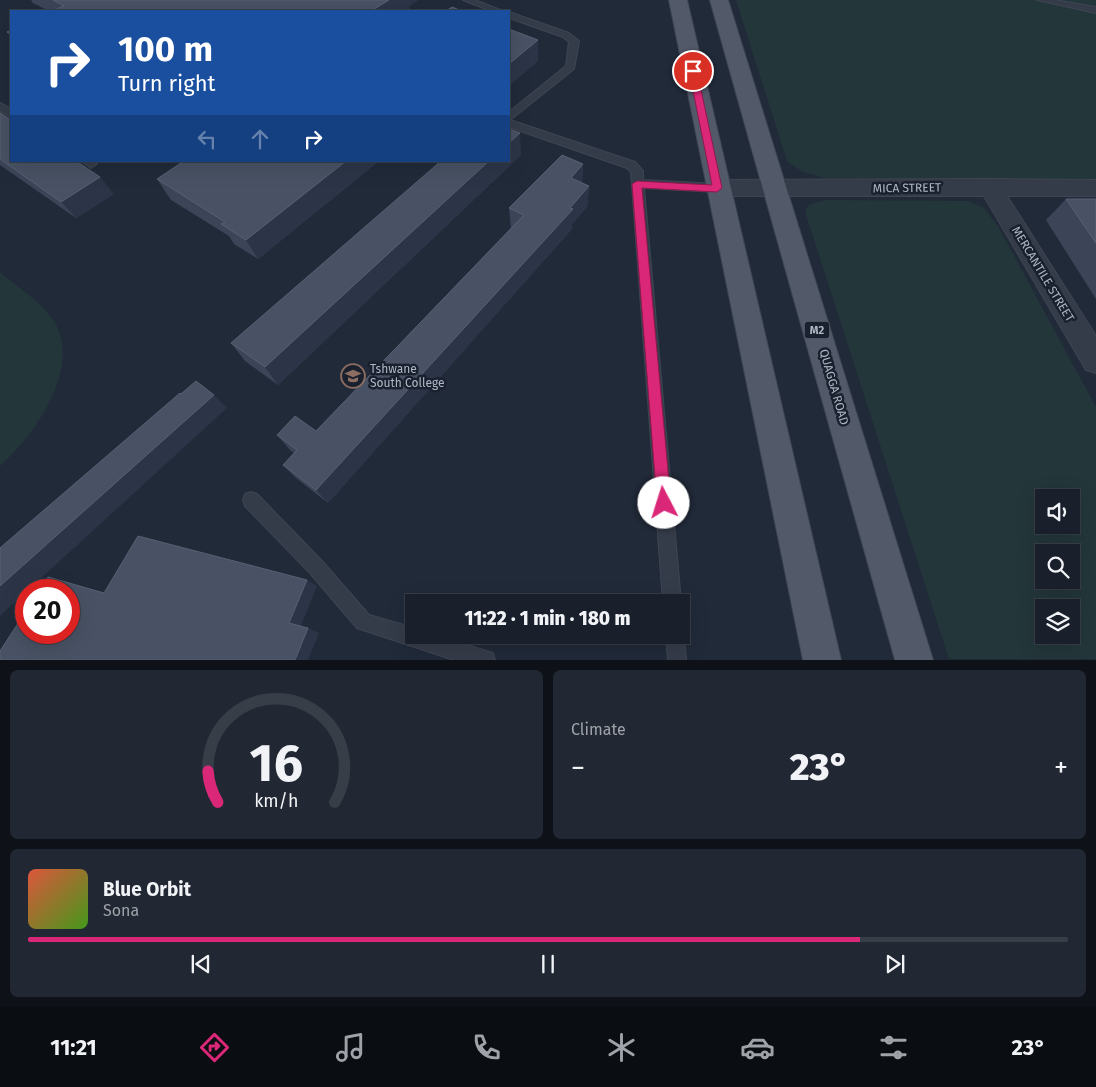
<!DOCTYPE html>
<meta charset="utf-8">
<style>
:root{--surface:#19202b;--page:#222833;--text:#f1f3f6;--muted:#9fa3a9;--line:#373e47;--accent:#db2777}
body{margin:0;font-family:"Fira Sans",sans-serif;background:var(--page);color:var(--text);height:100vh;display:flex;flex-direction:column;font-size:19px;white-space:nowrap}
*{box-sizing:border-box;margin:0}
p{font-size:16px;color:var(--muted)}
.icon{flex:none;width:28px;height:28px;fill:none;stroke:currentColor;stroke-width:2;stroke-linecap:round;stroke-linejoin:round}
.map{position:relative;height:660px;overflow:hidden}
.sheet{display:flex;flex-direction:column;gap:10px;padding:10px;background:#0e1218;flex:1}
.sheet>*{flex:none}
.top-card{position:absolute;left:10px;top:10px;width:500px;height:152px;border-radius:0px;box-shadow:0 5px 20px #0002,0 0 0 1px var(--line);background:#1a4fa0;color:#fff;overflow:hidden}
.tools{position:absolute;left:1035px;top:489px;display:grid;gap:10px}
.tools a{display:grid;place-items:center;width:45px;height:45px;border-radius:0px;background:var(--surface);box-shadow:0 5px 20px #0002,0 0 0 1px var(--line);font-size:25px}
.speed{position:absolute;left:15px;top:579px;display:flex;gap:10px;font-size:25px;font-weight:700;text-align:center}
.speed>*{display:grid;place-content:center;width:65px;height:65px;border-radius:50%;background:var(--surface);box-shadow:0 5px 20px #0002,0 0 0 1px var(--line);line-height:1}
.speed .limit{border:8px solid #d22;background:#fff;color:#111}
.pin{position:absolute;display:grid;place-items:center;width:42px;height:42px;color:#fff;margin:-21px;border:2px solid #fff;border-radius:50%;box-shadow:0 1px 5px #0007}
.me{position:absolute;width:55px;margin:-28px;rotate:355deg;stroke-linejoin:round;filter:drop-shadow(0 0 4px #0008)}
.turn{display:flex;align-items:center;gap:18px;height:105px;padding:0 25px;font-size:22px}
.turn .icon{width:65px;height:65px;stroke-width:2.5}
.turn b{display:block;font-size:35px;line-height:42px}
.lanes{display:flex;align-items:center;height:48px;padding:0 25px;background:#0003;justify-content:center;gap:25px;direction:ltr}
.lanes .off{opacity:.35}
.big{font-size:38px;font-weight:800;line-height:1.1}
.sheet .tile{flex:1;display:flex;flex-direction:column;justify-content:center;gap:8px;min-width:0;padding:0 18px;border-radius:8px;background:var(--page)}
.sheet .dial{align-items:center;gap:0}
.dial svg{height:130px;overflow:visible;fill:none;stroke:var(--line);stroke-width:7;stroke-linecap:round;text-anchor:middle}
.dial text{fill:var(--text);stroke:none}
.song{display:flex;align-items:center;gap:15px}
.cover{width:60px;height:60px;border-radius:8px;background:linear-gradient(135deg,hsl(10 70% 55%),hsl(100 70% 35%))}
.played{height:5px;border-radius:2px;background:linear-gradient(90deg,var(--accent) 80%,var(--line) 80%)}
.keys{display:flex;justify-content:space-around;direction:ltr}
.heat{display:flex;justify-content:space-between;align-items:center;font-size:28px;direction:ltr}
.sheet .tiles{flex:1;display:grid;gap:10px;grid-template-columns:1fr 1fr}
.tile:last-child{grid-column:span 2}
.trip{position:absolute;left:405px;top:594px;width:285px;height:50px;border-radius:0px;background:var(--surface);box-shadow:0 5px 20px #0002,0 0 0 1px var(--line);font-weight:800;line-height:50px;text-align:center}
.dock{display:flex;height:80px;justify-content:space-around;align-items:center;background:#0a0d11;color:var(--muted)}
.dock .icon{width:35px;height:35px}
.dock .selected{color:var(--accent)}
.dock b{font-size:22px;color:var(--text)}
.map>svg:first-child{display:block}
</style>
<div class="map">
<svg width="1096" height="660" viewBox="0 0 1096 660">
<rect width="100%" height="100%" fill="#212a39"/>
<path fill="#23363a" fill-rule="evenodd" d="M736,0H1096V179L827,178C811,175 800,172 787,161Z
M825,200L968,201L984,208L998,226L1096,407V659H949L806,215V209L810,204ZM1044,498H1071V525H1044ZM1044,552H1071V580H1044ZM1044,608H1071V635H1044Z
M0,272C17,287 42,302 54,321C83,368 34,436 0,466Z"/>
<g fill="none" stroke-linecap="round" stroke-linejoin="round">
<g stroke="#3e4553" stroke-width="2">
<path id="service" d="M463,0H475L503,11H491Z
M1037,0H1055L1096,7V13Z
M509,12L569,33L579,41L574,69L510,120L635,162L643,171V180L717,184L723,188L717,192L644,188L681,602H663L631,172L627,168L509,127V112L566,66L569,42L563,37L509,18Z
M0,103L11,109V117L0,111Z
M81,161H95L97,164L91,168Z
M251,492L257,494L322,561L369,615L414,628V635H435L486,651L493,653L495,660H454L357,628L310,573L245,506L243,500L245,494Z
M681,628L684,635L686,660H668L666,635H681Z"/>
</g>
<g stroke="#3e4553" stroke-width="2">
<path id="minor" d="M990,179L1096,180V196H1007L1096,336V373L1086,370L984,196H717L709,194L705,188L709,182L717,180Z"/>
</g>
<g stroke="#3e4553" stroke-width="2">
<path id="primary" d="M669,0H687L841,660H803Z
M710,0H728L933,660H895Z"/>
</g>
<use href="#service" fill="#353c49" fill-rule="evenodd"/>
<use href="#minor" fill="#353c49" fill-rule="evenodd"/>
<use href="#primary" fill="#525a6a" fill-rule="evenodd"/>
</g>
<path fill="#3c4558" d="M31,0H418L409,6L410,10L407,11H49L33,3Z
M0,113L114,194L76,218L0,165Z
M521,155L278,385L245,361L231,343Z
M184,161H379L258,259L234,244L229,236L171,200L157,179Z
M583,164L582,183L589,186L587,207L572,224V229L328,503L296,478L283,465L294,453L290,450L277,435L316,431L511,228L509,208Z
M1066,199H1096V299L1046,220Z"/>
<path fill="#2c3547" d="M389,0H418L409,6L410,10L407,11H371Z
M538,40V61L509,86V64Z
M520,133L521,155L278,385L265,367L489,161H509V143Z
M346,161H379L258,259L246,240Z
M583,164L582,185L571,178Z
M100,177L114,194L76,218L61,202Z
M589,186L587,207L572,224V229L328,503L316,490Z
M214,395L227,408L28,590H26V592L0,616V586Z
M307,580L317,586L300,628L289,623Z
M308,628L319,633L308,660H295Z"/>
<path fill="#485264" stroke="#586173" d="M53,0H389L371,11H52L64,6Z
M452,7L462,11H446Z
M509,29L538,40L509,64Z
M11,30V35L7,32Z
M0,113L11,120V161H76L100,177L61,202L0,159Z
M509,129L520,133L509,143Z
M562,155L583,164L571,178L589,186L570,208L573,209L316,490L283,465L297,450L277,435L295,416L316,431L524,215L509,208Z
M184,161H346L246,240L221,224L225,222L157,179Z
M441,161H489L265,367L231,343Z
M1066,199H1096V243Z
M196,381L214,395L0,586V548L180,393L181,394Z
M138,536L307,580L289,623L308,628L295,660H0V651L26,611V632H69V590H40L48,577L104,593Z"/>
<path fill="#db2777" stroke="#8e194d" d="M693,69L697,71L722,188L717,192L642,188L671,503L669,508L664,510L659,508L657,503L632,184L637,181L712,185L689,71Z"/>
<defs>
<g id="university-ring" transform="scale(1.25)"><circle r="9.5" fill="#1a212e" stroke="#8d6e63" stroke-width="1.5"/><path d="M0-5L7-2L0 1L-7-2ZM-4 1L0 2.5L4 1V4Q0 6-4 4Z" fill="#8d6e63"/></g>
</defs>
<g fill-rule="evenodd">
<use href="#university-ring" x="353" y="376"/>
</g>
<g text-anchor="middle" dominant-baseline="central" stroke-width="5" stroke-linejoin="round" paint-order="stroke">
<rect fill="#1a212e" stroke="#828998" stroke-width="1" x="804.5" y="321.5" width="25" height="17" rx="4"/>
<g font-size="11" font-weight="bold" fill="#afb6c6">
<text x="817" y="330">M2</text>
</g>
<g font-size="12" fill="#afb6c6" stroke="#1a212e">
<text transform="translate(907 188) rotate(-1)">MICA STREET</text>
<text transform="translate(1043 274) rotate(59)">MERCANTILE STREET</text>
<text transform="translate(834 387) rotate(74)">QUAGGA ROAD</text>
</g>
<g font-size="12" fill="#afb6c6" stroke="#1a212e" text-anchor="start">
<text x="370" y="369">Tshwane<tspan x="370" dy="14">South College</tspan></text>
</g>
</g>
</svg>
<div class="tools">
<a><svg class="icon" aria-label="sound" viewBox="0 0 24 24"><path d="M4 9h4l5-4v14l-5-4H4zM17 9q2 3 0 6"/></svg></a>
<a><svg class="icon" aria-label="search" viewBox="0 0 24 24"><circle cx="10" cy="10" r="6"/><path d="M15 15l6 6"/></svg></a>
<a><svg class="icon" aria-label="layers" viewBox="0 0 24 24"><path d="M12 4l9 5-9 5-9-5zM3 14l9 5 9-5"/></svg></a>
</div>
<div class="speed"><div class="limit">20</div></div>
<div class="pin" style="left:693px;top:71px;background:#d93025"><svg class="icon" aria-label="arrive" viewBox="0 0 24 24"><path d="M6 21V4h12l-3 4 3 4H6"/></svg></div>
<svg class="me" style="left:664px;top:503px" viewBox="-20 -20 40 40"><circle r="19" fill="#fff"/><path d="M0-13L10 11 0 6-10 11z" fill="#db2777"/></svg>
<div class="trip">11:22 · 1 min · 180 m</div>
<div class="top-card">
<div class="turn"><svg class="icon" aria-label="right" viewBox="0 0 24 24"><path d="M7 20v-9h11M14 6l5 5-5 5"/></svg><div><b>100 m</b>Turn right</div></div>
<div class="lanes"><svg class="icon off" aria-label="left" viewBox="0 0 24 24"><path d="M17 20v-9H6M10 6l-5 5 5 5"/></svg><svg class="icon off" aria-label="ahead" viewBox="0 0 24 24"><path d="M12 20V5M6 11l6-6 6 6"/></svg><svg class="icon" aria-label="right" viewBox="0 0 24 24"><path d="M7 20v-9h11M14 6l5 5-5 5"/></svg></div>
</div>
</div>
<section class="sheet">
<div class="tiles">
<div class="tile dial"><svg viewBox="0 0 100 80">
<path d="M14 69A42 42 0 1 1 86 69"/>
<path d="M14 69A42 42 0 0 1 8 50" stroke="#db2777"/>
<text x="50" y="56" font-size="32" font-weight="700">16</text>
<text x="50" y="72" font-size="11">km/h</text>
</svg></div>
<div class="tile"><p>Climate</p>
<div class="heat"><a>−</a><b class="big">23°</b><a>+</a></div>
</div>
<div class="tile">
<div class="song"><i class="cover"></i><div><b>Blue Orbit</b><p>Sona</p></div></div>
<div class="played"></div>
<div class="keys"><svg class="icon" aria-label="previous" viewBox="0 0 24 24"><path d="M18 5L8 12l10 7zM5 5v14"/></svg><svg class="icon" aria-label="pause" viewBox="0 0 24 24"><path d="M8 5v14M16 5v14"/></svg><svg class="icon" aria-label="next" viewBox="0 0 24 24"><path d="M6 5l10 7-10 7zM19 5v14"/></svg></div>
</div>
</div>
</section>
<nav class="dock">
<b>11:21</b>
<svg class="icon selected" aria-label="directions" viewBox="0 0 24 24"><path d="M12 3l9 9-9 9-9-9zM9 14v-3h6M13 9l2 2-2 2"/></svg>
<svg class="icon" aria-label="music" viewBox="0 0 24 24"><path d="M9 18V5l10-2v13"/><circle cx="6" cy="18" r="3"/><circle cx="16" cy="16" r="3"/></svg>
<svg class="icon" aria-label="phone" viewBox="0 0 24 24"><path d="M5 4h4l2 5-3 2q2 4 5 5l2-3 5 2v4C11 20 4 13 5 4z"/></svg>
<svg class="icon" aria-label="climate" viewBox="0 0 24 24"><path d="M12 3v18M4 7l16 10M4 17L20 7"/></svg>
<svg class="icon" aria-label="car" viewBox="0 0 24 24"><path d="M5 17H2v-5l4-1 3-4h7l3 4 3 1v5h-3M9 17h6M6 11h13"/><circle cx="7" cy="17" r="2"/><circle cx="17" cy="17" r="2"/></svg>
<svg class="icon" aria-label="filters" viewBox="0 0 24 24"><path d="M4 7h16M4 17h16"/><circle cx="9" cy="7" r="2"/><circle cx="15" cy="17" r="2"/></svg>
<b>23°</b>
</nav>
